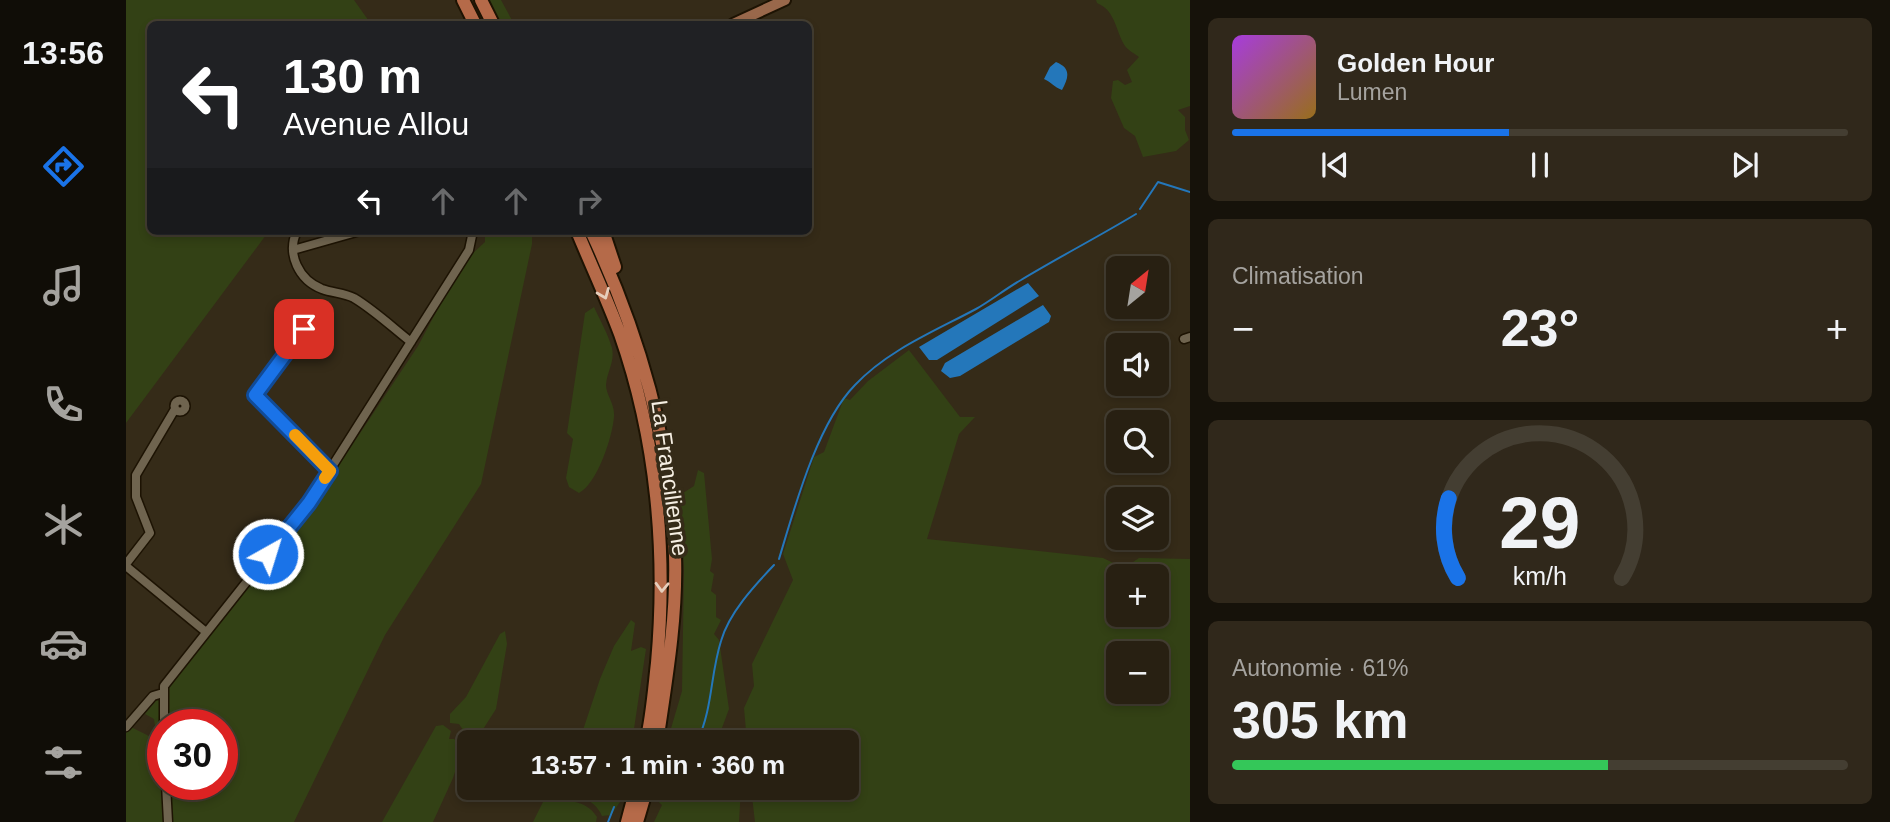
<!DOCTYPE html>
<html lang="fr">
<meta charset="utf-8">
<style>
:root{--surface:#282012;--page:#30281b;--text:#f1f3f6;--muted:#a5a39f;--line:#443e32;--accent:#1a73e8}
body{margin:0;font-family:Helvetica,sans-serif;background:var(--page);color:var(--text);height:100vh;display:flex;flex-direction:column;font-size:26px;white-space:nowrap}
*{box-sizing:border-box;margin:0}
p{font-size:23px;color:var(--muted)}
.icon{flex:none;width:38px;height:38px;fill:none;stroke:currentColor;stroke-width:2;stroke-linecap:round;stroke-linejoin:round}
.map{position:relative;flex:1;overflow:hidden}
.drawer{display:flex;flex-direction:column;gap:18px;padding:18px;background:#16120a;width:700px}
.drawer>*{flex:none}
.hud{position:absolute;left:21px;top:21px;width:665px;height:214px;border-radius:10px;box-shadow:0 4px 10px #0003,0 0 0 2px var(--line);background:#202124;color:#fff;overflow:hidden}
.needle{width:46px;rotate:30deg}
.buttons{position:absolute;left:980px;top:256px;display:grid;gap:14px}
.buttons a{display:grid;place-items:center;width:63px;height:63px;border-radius:10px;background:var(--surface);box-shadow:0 4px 10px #0003,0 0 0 2px var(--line);font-size:35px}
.speed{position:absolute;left:21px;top:709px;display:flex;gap:14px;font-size:35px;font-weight:700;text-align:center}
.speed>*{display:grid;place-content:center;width:91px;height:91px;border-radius:50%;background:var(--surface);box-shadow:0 4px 10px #0003,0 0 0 2px var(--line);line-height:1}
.speed .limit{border:10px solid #d22;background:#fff;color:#111}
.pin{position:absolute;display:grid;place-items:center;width:60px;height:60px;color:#fff;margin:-30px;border-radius:14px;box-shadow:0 4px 10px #0006}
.me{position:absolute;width:77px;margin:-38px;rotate:39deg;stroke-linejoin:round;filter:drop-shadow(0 0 5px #0008)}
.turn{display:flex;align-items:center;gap:24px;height:147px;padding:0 21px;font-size:32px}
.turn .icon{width:91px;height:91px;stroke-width:2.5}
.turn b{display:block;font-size:49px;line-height:60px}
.lanes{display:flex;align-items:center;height:66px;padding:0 21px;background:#0003;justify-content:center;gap:35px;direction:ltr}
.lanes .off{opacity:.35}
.big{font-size:52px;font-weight:800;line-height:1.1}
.drawer .tile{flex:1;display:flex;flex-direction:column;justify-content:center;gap:10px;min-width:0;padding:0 24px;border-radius:10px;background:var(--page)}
.drawer .dial{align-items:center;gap:0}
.dial svg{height:182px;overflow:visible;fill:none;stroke:var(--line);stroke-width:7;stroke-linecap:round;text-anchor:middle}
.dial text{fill:var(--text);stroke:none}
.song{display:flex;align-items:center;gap:21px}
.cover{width:84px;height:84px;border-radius:10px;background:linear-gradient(135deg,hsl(280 70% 55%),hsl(40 70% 35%))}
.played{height:7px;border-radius:4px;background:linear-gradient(90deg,var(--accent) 45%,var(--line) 45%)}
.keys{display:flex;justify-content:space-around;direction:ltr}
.heat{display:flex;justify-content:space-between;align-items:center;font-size:38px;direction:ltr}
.charge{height:10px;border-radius:5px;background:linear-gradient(90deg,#34c759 61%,var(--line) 0)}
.trip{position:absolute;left:331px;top:730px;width:402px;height:70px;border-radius:10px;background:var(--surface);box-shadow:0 4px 10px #0003,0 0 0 2px var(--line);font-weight:800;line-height:70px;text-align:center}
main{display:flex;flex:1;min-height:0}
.tab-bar{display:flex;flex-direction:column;width:126px;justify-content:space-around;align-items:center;background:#100d07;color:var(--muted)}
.tab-bar .icon{width:49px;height:49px}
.tab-bar .on{color:var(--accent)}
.tab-bar b{font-size:32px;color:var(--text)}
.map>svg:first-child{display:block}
</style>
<main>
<nav class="tab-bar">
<b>13:56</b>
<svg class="icon on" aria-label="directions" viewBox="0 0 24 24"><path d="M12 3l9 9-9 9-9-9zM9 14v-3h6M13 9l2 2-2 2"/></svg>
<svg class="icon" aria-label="music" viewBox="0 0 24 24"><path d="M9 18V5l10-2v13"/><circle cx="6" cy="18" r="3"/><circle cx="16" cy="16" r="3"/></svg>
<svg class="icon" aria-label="phone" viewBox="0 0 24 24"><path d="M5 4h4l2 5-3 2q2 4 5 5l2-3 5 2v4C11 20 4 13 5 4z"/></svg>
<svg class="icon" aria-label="climate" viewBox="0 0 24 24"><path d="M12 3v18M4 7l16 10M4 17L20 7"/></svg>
<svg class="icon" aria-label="car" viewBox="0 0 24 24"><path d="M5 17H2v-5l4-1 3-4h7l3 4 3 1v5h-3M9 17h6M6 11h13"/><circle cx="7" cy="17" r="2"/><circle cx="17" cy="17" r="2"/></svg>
<svg class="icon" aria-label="filters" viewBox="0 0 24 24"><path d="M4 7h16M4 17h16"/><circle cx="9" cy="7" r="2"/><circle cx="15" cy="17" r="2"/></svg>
</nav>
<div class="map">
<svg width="1064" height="822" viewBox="0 0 1064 822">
<rect width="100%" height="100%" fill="#352b18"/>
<path fill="#334115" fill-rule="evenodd" d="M0,0H228L245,24H24V231H143L0,423Z
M360,0H375L388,24H372Z
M970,0H1064V106L1052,110L1059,117V130L1063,140L1050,151L1017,157L1009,136L998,128L985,98L987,81L992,80L999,85L1006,82L1001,70L1013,57C1009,54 1002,50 999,46C989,30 990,11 971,3Z
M359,231H406V244L355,484L259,635L168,822H0V729L3,726L31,740L28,719L19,714L106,608L125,580L159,546L292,346L315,303L346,254L359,242ZM37,724H96V784H37Z
M468,307C474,320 482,334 486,348C489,362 481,371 480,385C480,395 489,404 488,416C487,436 471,484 453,493L443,487L440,478L447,439L441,433L459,313Z
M783,350L834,417H849L833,434L801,539L977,558L998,568L1013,558L1064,559V822H629L625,788H721V742H621L618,708L628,686L626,664L667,580L657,554L688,457L698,452L718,398L724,400L742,381ZM992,576H1031V614H992ZM992,653H1031V691H992Z
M572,470L578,473L586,559L584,571L588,574L585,591L590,595V617L595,620L588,634L593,640L603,709L593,736L601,728L606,729L607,742H541L556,691L558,570L554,502L557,493L568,486Z
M505,620L509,623L505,651L515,647L520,649L506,742H453L474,679L488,646Z
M379,631L381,644L370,709L354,734L348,738L339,733L333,724L324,723V714L340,697L374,634Z
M317,725L325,731L323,739H328L338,745L327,778L307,822H256L310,726Z
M427,788H498L494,802L485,815L476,816C467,795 446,796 425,796Z
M531,788H615L613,822H528L536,805L528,798Z
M418,800C439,801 459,798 471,817L470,822H407Z"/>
<path fill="#2477ba" d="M930,62C945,68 943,77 936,90C928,87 925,82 918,79L924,67Z
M902,283L913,296L811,360H803L793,347Z
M917,305L925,316L923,322L834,376L824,378L815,371L819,363Z"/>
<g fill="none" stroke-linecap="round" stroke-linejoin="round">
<path stroke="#2477ba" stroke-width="2" d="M1014,209L1032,182L1064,192
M653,559C669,506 691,424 729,385C762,350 809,331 850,309C866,300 879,289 895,280C933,257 972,237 1010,214
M571,742C587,708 584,676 595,641C603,613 628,586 648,565
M533,791L536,788
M482,822L488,807"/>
<g stroke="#1d1303" stroke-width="11">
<path id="minor" d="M171,231C160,254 173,280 196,289C207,293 218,293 228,298C248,310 266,327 285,342
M167,250L234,231
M178,329L129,395L204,471
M1058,339L1064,337
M48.5 406a5.5 5.5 0 1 1 11 0a5.5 5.5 0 1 1-11 0Z
M0,564L24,533L10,497V475L49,409
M0,566L80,632
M38,724V686L183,503L343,250L347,231
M0,727L27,696L37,693
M40,784L42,822"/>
</g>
<g stroke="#1d1303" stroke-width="14">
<path id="major" d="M607,24L659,0"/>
</g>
<g stroke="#1d1303" stroke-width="16">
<path id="highway" d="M337,0L349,24
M355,0L367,24
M451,231C465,265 481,299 494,334C531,439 541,553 531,663C528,689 526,717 520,742
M465,231C512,331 546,445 549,556C551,618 540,681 531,742
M477,231L489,267
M501,822L510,788
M511,822L521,788"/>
</g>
<use href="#minor" stroke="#6f644f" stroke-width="8"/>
<use href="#major" stroke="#99684b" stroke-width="10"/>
<use href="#highway" stroke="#b56a49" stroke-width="12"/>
</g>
<defs><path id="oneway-chevron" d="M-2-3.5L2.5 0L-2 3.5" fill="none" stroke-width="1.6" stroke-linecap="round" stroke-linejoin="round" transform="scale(1.75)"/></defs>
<g stroke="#e6cebc">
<use href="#oneway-chevron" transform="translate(478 294) rotate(68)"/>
<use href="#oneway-chevron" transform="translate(536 587) rotate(92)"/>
</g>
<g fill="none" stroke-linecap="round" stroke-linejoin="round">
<g stroke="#114b97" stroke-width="18">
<path id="route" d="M142,554L183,503L204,471L129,395L178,329"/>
</g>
<use href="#route" stroke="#1a73e8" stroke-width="12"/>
<path stroke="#f59e0b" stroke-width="12" d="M169,435L204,471L199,478"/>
</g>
<g text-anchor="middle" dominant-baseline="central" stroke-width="7" stroke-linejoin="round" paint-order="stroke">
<g font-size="23" fill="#f6efe3" stroke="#352b18">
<text transform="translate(544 478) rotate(82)">La Francilienne</text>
</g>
</g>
</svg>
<div class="buttons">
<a><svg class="needle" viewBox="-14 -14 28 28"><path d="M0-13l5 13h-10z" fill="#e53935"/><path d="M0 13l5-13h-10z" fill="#a5a39f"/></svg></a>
<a><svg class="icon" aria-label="sound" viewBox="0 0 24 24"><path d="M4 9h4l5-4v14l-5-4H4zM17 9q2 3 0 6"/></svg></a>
<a><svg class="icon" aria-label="search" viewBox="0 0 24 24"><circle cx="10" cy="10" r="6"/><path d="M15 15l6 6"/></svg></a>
<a><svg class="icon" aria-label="layers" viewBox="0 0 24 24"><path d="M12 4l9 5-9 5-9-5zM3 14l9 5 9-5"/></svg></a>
<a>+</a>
<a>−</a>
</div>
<div class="speed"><div class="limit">30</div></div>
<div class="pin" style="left:178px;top:329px;background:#d93025"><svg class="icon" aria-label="arrive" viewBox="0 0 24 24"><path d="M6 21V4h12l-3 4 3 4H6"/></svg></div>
<svg class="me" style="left:142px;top:554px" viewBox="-20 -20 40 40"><circle r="17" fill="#1a73e8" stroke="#fff" stroke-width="3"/><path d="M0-11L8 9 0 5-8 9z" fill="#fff"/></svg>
<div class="trip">13:57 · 1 min · 360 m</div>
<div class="hud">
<div class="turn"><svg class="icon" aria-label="left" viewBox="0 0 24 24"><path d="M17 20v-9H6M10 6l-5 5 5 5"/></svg><div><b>130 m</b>Avenue Allou</div></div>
<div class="lanes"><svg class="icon" aria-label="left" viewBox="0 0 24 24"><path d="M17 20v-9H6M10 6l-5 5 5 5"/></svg><svg class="icon off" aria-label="ahead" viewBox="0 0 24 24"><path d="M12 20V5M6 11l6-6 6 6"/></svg><svg class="icon off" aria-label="ahead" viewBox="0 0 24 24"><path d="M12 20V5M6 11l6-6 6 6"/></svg><svg class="icon off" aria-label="right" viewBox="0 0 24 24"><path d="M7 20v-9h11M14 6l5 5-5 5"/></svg></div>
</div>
</div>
<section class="drawer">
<div class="tile">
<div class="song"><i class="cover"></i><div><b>Golden Hour</b><p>Lumen</p></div></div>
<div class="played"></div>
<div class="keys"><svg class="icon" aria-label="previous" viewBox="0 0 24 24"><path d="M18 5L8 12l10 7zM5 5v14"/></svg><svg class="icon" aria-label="pause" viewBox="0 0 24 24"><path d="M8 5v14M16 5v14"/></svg><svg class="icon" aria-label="next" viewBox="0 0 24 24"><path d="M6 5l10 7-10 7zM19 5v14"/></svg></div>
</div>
<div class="tile"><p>Climatisation</p>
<div class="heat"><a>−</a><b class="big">23°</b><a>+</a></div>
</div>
<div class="tile dial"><svg viewBox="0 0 100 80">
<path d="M14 69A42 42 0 1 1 86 69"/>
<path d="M14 69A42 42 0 0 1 10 34" stroke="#1a73e8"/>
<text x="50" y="56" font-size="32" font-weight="700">29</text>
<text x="50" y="72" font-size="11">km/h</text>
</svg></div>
<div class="tile"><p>Autonomie · 61%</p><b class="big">305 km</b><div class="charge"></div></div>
</section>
</main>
